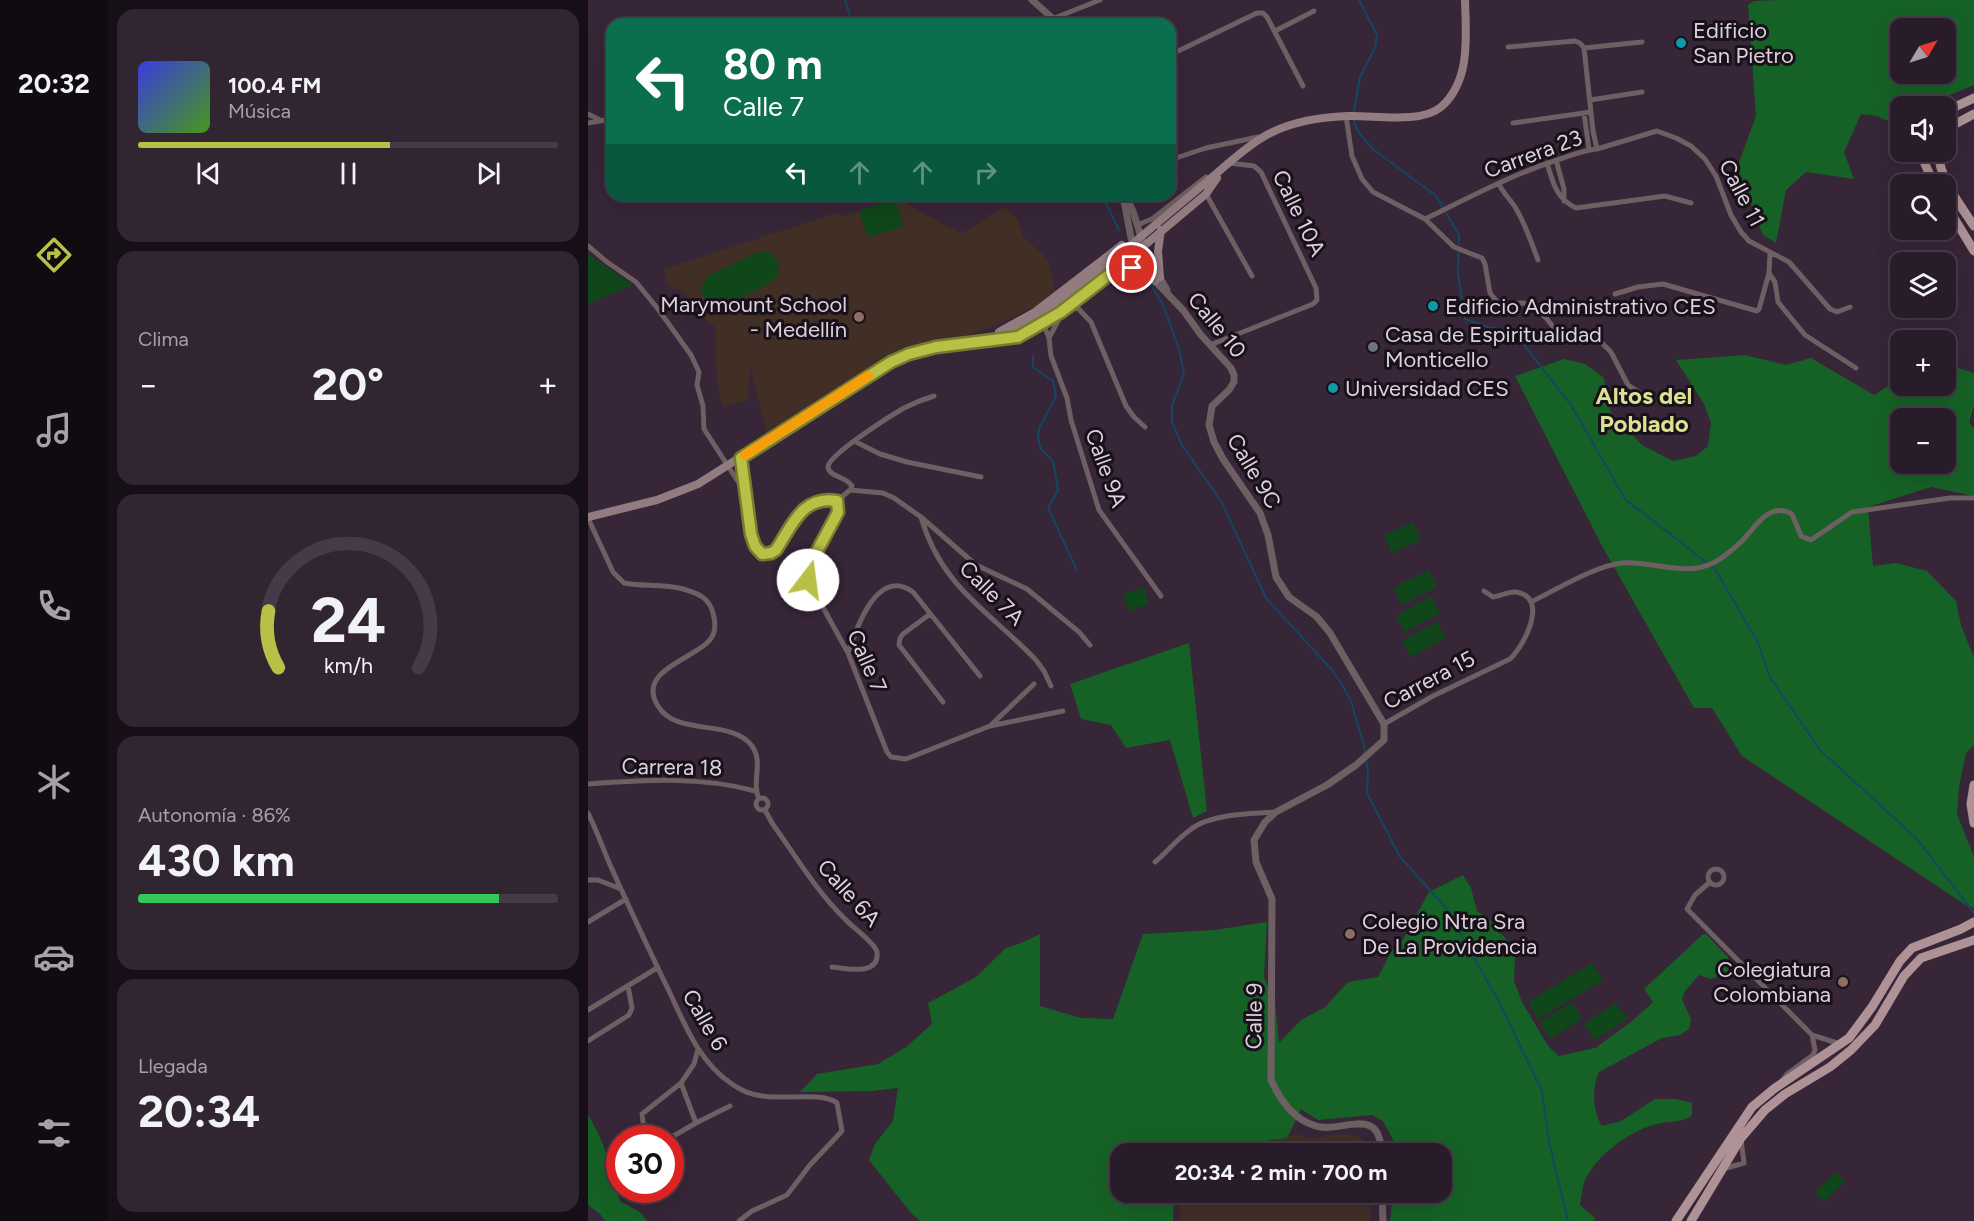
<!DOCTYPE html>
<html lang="es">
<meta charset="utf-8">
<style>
:root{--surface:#291c2a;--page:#312532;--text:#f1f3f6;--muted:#a5a1a8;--line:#453a47;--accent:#b9c046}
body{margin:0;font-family:Figtree,sans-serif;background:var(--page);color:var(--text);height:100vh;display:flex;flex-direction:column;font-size:22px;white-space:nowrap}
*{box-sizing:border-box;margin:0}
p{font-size:20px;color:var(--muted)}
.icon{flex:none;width:33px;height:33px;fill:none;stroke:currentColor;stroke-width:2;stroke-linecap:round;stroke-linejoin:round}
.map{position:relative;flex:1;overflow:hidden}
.side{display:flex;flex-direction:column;gap:9px;padding:9px;background:#170f17;width:480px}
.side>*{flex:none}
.guide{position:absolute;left:18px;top:18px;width:570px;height:183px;border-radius:18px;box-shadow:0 6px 24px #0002,0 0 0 2px var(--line);background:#0b6e4f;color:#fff;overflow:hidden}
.needle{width:39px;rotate:52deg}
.buttons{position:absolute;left:1302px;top:18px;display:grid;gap:12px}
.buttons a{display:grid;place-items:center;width:66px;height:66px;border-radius:12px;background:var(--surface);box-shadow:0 6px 24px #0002,0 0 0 2px var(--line);font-size:30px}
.speed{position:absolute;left:18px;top:1125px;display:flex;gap:12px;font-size:30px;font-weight:700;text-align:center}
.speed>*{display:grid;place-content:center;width:78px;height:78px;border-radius:50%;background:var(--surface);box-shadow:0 6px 24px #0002,0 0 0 2px var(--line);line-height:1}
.speed .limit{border:9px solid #d22;background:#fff;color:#111}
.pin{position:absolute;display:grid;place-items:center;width:51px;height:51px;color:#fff;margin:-26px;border:3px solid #fff;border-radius:50%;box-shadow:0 2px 6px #0007}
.me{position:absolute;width:66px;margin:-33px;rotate:15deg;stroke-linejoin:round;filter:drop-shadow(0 0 4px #0008)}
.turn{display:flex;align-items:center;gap:21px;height:126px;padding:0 18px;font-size:27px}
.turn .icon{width:78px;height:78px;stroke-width:2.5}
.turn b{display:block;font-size:42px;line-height:51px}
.lanes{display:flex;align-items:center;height:57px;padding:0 18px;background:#0003;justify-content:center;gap:30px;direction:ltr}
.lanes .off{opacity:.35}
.big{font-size:45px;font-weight:700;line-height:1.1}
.side .tile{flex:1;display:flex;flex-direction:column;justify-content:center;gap:9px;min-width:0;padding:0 21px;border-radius:18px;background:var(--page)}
.side .dial{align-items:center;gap:0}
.dial svg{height:156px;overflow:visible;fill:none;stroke:var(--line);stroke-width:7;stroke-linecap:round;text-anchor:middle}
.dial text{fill:var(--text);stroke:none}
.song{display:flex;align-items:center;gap:18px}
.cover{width:72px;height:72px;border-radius:9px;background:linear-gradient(135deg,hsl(240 70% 55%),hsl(100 70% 35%))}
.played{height:6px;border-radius:3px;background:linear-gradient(90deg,var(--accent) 60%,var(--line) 60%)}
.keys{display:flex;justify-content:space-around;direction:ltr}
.heat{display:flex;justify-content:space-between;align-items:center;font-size:33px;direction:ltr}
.charge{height:9px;border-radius:4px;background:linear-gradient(90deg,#34c759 86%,var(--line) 0)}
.trip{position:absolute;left:522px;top:1143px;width:342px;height:60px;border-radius:18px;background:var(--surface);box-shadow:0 6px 24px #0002,0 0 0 2px var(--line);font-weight:700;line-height:60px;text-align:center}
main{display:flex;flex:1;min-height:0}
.menu{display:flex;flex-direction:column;width:108px;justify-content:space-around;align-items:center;background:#100b11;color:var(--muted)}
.menu .icon{width:42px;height:42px}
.menu .on{color:var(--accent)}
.menu b{font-size:27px;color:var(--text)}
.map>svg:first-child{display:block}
</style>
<main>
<nav class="menu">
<b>20:32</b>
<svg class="icon on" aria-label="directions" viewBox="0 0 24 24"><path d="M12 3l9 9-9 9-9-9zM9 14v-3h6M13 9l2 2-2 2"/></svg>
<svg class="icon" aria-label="music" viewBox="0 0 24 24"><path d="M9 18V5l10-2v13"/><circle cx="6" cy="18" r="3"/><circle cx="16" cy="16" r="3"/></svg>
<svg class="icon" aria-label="phone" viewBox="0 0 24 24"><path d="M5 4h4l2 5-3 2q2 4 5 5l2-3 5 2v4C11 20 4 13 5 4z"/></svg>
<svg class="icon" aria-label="climate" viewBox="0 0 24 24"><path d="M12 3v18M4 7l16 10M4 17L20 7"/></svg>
<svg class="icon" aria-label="car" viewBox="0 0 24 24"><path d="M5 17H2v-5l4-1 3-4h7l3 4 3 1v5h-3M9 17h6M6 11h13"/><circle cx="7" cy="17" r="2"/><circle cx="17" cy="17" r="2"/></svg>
<svg class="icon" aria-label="filters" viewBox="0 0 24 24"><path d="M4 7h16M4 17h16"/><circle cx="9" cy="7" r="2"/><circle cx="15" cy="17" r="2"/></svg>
</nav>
<section class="side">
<div class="tile">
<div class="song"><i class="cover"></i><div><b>100.4 FM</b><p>Música</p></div></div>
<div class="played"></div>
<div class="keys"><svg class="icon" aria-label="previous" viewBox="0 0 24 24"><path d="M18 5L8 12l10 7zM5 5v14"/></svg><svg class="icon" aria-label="pause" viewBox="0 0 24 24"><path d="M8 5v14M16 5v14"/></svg><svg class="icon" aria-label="next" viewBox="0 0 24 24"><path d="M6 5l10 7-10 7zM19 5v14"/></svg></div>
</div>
<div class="tile"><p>Clima</p>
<div class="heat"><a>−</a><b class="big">20°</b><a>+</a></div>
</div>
<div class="tile dial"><svg viewBox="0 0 100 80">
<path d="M14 69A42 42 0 1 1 86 69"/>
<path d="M14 69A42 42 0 0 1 9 40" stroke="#b9c046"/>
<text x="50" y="56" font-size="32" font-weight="700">24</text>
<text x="50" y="72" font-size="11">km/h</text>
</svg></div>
<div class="tile"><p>Autonomía · 86%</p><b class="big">430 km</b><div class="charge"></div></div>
<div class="tile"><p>Llegada</p><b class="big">20:34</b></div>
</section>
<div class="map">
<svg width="1386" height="1221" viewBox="0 0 1386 1221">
<rect width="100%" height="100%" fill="#372538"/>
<path fill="#412f26" d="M312,200L373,234L417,206L431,221L435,237L454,253L460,261L467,290L450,305L419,320L384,334L318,347L179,434L162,366L160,400L136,407L129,386L127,321L121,325L96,292L78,284L76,269L249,213L253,216Z
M709,1134L722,1139L748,1134L768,1135L777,1141L780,1153L638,1154Z
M593,1193H781L783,1221H591Z"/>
<path fill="#0f461a" d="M307,199L316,226L280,237L271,211Z
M0,252L3,256L45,285L0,304Z
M170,252H180L190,260C191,267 191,272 187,278C182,285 169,289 162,293C142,303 120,319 113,287L120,276Z
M825,522L833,540L804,553L796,535Z
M841,570L849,587L814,605L805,588Z
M556,587L561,604L541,611L535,594Z
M843,596L852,613L817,632L808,616Z
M849,622L858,638L823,657L814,641Z
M1004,963L1015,980L950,1019L940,1002Z
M984,1002L994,1019L962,1039L952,1022Z
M1028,1003L1039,1019L1007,1040L996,1024Z
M1248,1172L1257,1182L1236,1202L1227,1192Z"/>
<path fill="#166226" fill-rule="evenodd" d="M1191,0H1386V85L1362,95L1332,99L1324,106H1312V118L1305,123L1288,116L1273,114L1256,152L1266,179L1218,172L1198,190L1188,243L1175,235L1149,168L1168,116L1160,5L1166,1ZM1312,28H1358V74H1312Z
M1157,355L1198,365L1223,358L1286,395L1312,378V386H1358V364L1386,373V405L1381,422L1386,429V496L1343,487L1280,507L1285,566L1308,563L1339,571L1368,601L1373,625L1386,658V745L1378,753L1371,787L1369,814L1386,857V908L1376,904L1154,756L1124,708H1106L1014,546L927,376L976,359L997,364L1016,378L1022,411L1054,445L1085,461L1108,456L1120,446L1123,423L1116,404L1088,360ZM1312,418H1358V464H1312Z
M601,643L619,811L605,818L582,740L538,748L523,725L493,719L482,684Z
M875,875L883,888L889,911L901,919L910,932L918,938L927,957L926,981L934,1002L960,1046L971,1056L1007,1048L1043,1022L1065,1002L1056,989L1114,935L1118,934L1140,957L1143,967L1138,973L1123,979L1111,975L1097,991L1094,999L1103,1019L1101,1029L1092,1035L1074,1038L1011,1072C1004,1088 1004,1110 1014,1126L1033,1121L1067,1099H1088L1104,1103V1115C1095,1123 1084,1121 1073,1123C1043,1129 1004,1157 995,1186C994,1192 993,1199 992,1205L1007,1218L1006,1221H802L805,1193L854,1192V1154L812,1153L795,1121L784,1115L730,1120L713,1109L699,1138L614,1150L613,1153L532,1154V1192L586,1193L585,1221H332L323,1213L281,1160L287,1144L305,1121L310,1088L283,1091L212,1092L229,1074L290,1064L318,1047L344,1024L340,1003L388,977L418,948L433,943L452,934V1006L493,1018L525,1019L555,934L626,930L679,922L676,977L687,1003L691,1043L713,1020L737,1007L760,982L790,977L803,952L814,941L841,892Z
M0,1115C17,1141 24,1171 32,1201L52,1212L59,1221H17L12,1214L0,1205Z"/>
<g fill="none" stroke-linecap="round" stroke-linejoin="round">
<path stroke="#134762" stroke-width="2" d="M257,0L262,16L273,24
M766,111L772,77L787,48L789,35L771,0
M765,119L771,133L785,149L848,196L871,235L870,274L877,319L900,327L925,331L983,405L1037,499L1127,569L1169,641L1182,677L1232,750L1329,839L1386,913
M514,195L531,230
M561,281L576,307L591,349L596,374L584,405V422L594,445L634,503L678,598L743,669L753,683L763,701L776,746L780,771L779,793L812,857L858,908L910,1000L954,1091L961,1142L980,1221
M445,356V367L465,381L468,396L451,429L450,439L453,449L465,461L469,482L470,490L460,508L489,570"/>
<path stroke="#6e5f62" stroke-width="5" d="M463,24L464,19L512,0
M687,31L726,11
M920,47L987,41L992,43L996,48L1005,131L1009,149
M996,48L1054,42
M582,55L669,13H675L679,17L715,86
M1002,100L1054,92
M996,113L1001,149
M0,114L12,120
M758,116L764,156L774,179L785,192L837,219L866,247L894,258L897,264L902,293L911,304L936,303L945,306L959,319L970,333L982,339L1005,338L1013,342L1023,352L1040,385L1057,396
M0,123L24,119
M925,123L1003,112
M582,160L618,148L670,137
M968,160L976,189V201
M959,163C965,183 968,198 988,208L1077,196L1103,203
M911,184C915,193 922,199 927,207C937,223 943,242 950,260
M618,194L664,276
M837,219C880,198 923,175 969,160C982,156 995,150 1009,149L1069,131L1088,138L1103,146L1117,159L1128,176L1143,215L1153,232L1161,241L1201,262L1242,309L1249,312L1262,307
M549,225L564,219L618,177
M0,246L19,262L48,282L70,309L103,355L111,372L109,385L115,406L116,429L151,483L158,499
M1181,273L1187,282L1190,302L1217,335L1268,368
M1027,294L1050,287L1075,284L1169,311L1171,309L1181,273L1182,253
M485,303L503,322L538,406L546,417L557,427
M455,323L461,338L463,356L479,398L483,420L511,510L573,596
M461,338L471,319L489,307
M622,345L725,304L729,300L728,288L673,172L666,166L641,163
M266,441L292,454L319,462L393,477
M153,458L163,534L167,546L174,554C204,557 199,493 249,501
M262,490L264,486C258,476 241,477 240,467C240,455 304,415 316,408C326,403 336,399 346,396
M249,501L250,512L248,516L221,566L220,580L260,653L299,752L303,757L318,759L402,726L475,711
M249,501L262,490L295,493L306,498L333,517L388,565L439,589L491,632L502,645
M333,517C353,587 401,611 448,660L456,671L463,686
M0,518L25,572L36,583C55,587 75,583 95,589C109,593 121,597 125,613C127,620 128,628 125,635C115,658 46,668 70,706C88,737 144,718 164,746C176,763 163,781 171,799
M943,602C968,590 1008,565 1035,563C1065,561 1096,577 1125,563C1136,558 1145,549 1154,541C1168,526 1182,501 1204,514L1213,536L1223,540L1264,512L1362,498H1386
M342,614L315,634L312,638L311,645L355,702
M260,653C268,629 289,566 325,592L392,676
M796,724L845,696L922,659C936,646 962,597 928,592C921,591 913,596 905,597L896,591
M402,726L446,684
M0,784C56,780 113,776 167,791
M168 804a6 6 0 1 1 12 0a6 6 0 1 1-12 0Z
M177,810L184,823C207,855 229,892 257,919C264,927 287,943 289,952C292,977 256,968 244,967
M0,813C9,831 15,849 23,867C42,909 61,950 81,991C97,1025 111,1062 144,1084C156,1093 172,1097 187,1097C204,1098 236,1093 249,1103L254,1131L222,1165L199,1195L164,1211L151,1221
M567,862C579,852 589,839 602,830C621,814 664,813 688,812
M1120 877a8 8 0 1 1 16 0a8 8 0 1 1-16 0Z
M0,880H10L33,889
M1122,882L1107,895L1099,909L1224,1035L1252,1044
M0,922L38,899
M0,1010L69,968
M0,1041L41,1015L44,1008L40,986
M1194,1081L1199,1074L1225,1055L1227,1050L1224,1035
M93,1083L108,1123
M63,1138L56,1129L54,1114L93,1083L106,1064L110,1049
M82,1138L108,1123L142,1106
M1135,1169L1156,1163L1153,1139"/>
<path stroke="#6e5f62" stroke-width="7" d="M444,0L471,24
M535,195L543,238L551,258L567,281L595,310L613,335L643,368L646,375V382L641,390L624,406L621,425L626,442L635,459L672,513L680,535L688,577L701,597L729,617L742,633L796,724V740L768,765L739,785L688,812L677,822L666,840L668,862L684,899L683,1080C692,1100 705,1120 728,1126C752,1134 794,1103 793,1154
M537,195L545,211L558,253L579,290
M794,1192L795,1221"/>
<path stroke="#937c80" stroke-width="8" d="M527,270C544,268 554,269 567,281
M572,277L570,251L573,230
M411,332L447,312L534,245
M414,338L430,337L455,324L496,296L618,194L629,178
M0,517L69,500L110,484L303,362C317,356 331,350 346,347C375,341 403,342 430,329C457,317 482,295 504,277C542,246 579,215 616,184C636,168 654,149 677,136C701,122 733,117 760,116C786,115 833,124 853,107C883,81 878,36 877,0"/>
<path stroke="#af9296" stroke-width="9" d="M1358,111L1386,98
M1358,129L1386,114
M1337,152V164L1346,184
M1350,152C1352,180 1371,203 1386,226
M1358,205L1386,251
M1386,785L1383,804L1386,823
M1088,1221L1164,1107L1187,1088L1261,1038L1284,1007L1312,961L1324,948L1373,929L1386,922
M1103,1221L1153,1138L1177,1110L1197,1094L1242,1067L1263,1050L1287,1025L1316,976L1333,958L1386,940"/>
</g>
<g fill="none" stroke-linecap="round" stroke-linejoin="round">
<g stroke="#787d2e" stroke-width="15">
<path id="route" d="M220,580L221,566L248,516L250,512L249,501C214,495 204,526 188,550L183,553L174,554L167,546L163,534L153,458L303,362L321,354L348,347L430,337L473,312L526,271L544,268"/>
</g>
<use href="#route" stroke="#b9c046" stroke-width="10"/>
<path stroke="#f59e0b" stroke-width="10" d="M157,455L280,376"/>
</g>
<g fill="#0f9aa8" stroke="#19111a" stroke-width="2">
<circle cx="1093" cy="43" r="6"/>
<circle cx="845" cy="306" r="6"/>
<circle cx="745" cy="388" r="6"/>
</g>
<g fill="#8d6e63" stroke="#19111a" stroke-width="2">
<circle cx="271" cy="317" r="6"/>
<circle cx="762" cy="934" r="6"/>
<circle cx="1255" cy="982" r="6"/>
</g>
<circle fill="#6b7280" stroke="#19111a" stroke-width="2" cx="785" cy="347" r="6"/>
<g text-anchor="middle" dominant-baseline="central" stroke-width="6" stroke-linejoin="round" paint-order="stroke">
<g font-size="22" fill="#ddd1de" stroke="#19111a" text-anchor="start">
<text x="1105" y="30">Edificio<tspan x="1105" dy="25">San Pietro</tspan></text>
<text x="259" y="304" text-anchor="end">Marymount School<tspan x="259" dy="25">- Medellín</tspan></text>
<text x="857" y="306">Edificio Administrativo CES</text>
<text x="797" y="334">Casa de Espiritualidad<tspan x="797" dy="25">Monticello</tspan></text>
<text x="757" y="388">Universidad CES</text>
<text x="774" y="921">Colegio Ntra Sra<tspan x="774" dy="25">De La Providencia</tspan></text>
<text x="1243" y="969" text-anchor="end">Colegiatura<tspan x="1243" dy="25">Colombiana</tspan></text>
</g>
<g font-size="22" fill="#ddd1de" stroke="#19111a">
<text transform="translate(945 154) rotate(-20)">Carrera 23</text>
<text transform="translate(1154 193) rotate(62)">Calle 11</text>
<text transform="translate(711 213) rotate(64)">Calle 10A</text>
<text transform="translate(629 325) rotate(51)">Calle 10</text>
<text transform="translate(518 468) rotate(70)">Calle 9A</text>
<text transform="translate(666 471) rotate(59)">Calle 9C</text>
<text transform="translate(404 593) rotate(45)">Calle 7A</text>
<text transform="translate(279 661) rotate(66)">Calle 7</text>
<text transform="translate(841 680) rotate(-28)">Carrera 15</text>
<text transform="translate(84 767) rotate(1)">Carrera 18</text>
<text transform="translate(261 893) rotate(48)">Calle 6A</text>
<text transform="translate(666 1016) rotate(-89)">Calle 9</text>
<text transform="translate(117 1020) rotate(60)">Calle 6</text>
</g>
<g font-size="24" font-weight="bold" fill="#dbe193" stroke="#19111a">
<text x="1056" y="395">Altos del<tspan x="1056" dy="28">Poblado</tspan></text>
</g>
</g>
</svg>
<div class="buttons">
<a><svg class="needle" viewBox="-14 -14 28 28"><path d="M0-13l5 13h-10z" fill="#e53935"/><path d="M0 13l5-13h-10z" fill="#a5a1a8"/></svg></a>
<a><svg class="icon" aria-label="sound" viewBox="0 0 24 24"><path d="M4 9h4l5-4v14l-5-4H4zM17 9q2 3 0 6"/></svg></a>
<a><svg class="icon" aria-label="search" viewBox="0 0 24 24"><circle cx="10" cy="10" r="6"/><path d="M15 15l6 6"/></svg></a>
<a><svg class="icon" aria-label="layers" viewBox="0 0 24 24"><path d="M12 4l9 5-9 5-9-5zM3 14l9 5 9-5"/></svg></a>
<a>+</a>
<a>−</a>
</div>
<div class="speed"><div class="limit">30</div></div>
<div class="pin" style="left:544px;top:268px;background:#d93025"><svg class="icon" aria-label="arrive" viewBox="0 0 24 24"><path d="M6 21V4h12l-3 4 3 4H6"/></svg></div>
<svg class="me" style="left:220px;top:580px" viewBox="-20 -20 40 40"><circle r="19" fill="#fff"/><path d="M0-13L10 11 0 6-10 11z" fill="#b9c046"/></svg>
<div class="trip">20:34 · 2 min · 700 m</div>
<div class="guide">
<div class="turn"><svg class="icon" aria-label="left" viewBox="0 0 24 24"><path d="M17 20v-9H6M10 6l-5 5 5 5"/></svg><div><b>80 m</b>Calle 7</div></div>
<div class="lanes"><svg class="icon" aria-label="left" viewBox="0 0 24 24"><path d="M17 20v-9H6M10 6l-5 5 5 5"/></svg><svg class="icon off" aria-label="ahead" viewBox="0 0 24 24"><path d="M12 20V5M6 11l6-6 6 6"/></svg><svg class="icon off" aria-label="ahead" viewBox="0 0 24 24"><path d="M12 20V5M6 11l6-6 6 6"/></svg><svg class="icon off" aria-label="right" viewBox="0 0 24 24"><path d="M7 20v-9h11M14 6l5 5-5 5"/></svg></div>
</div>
</div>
</main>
